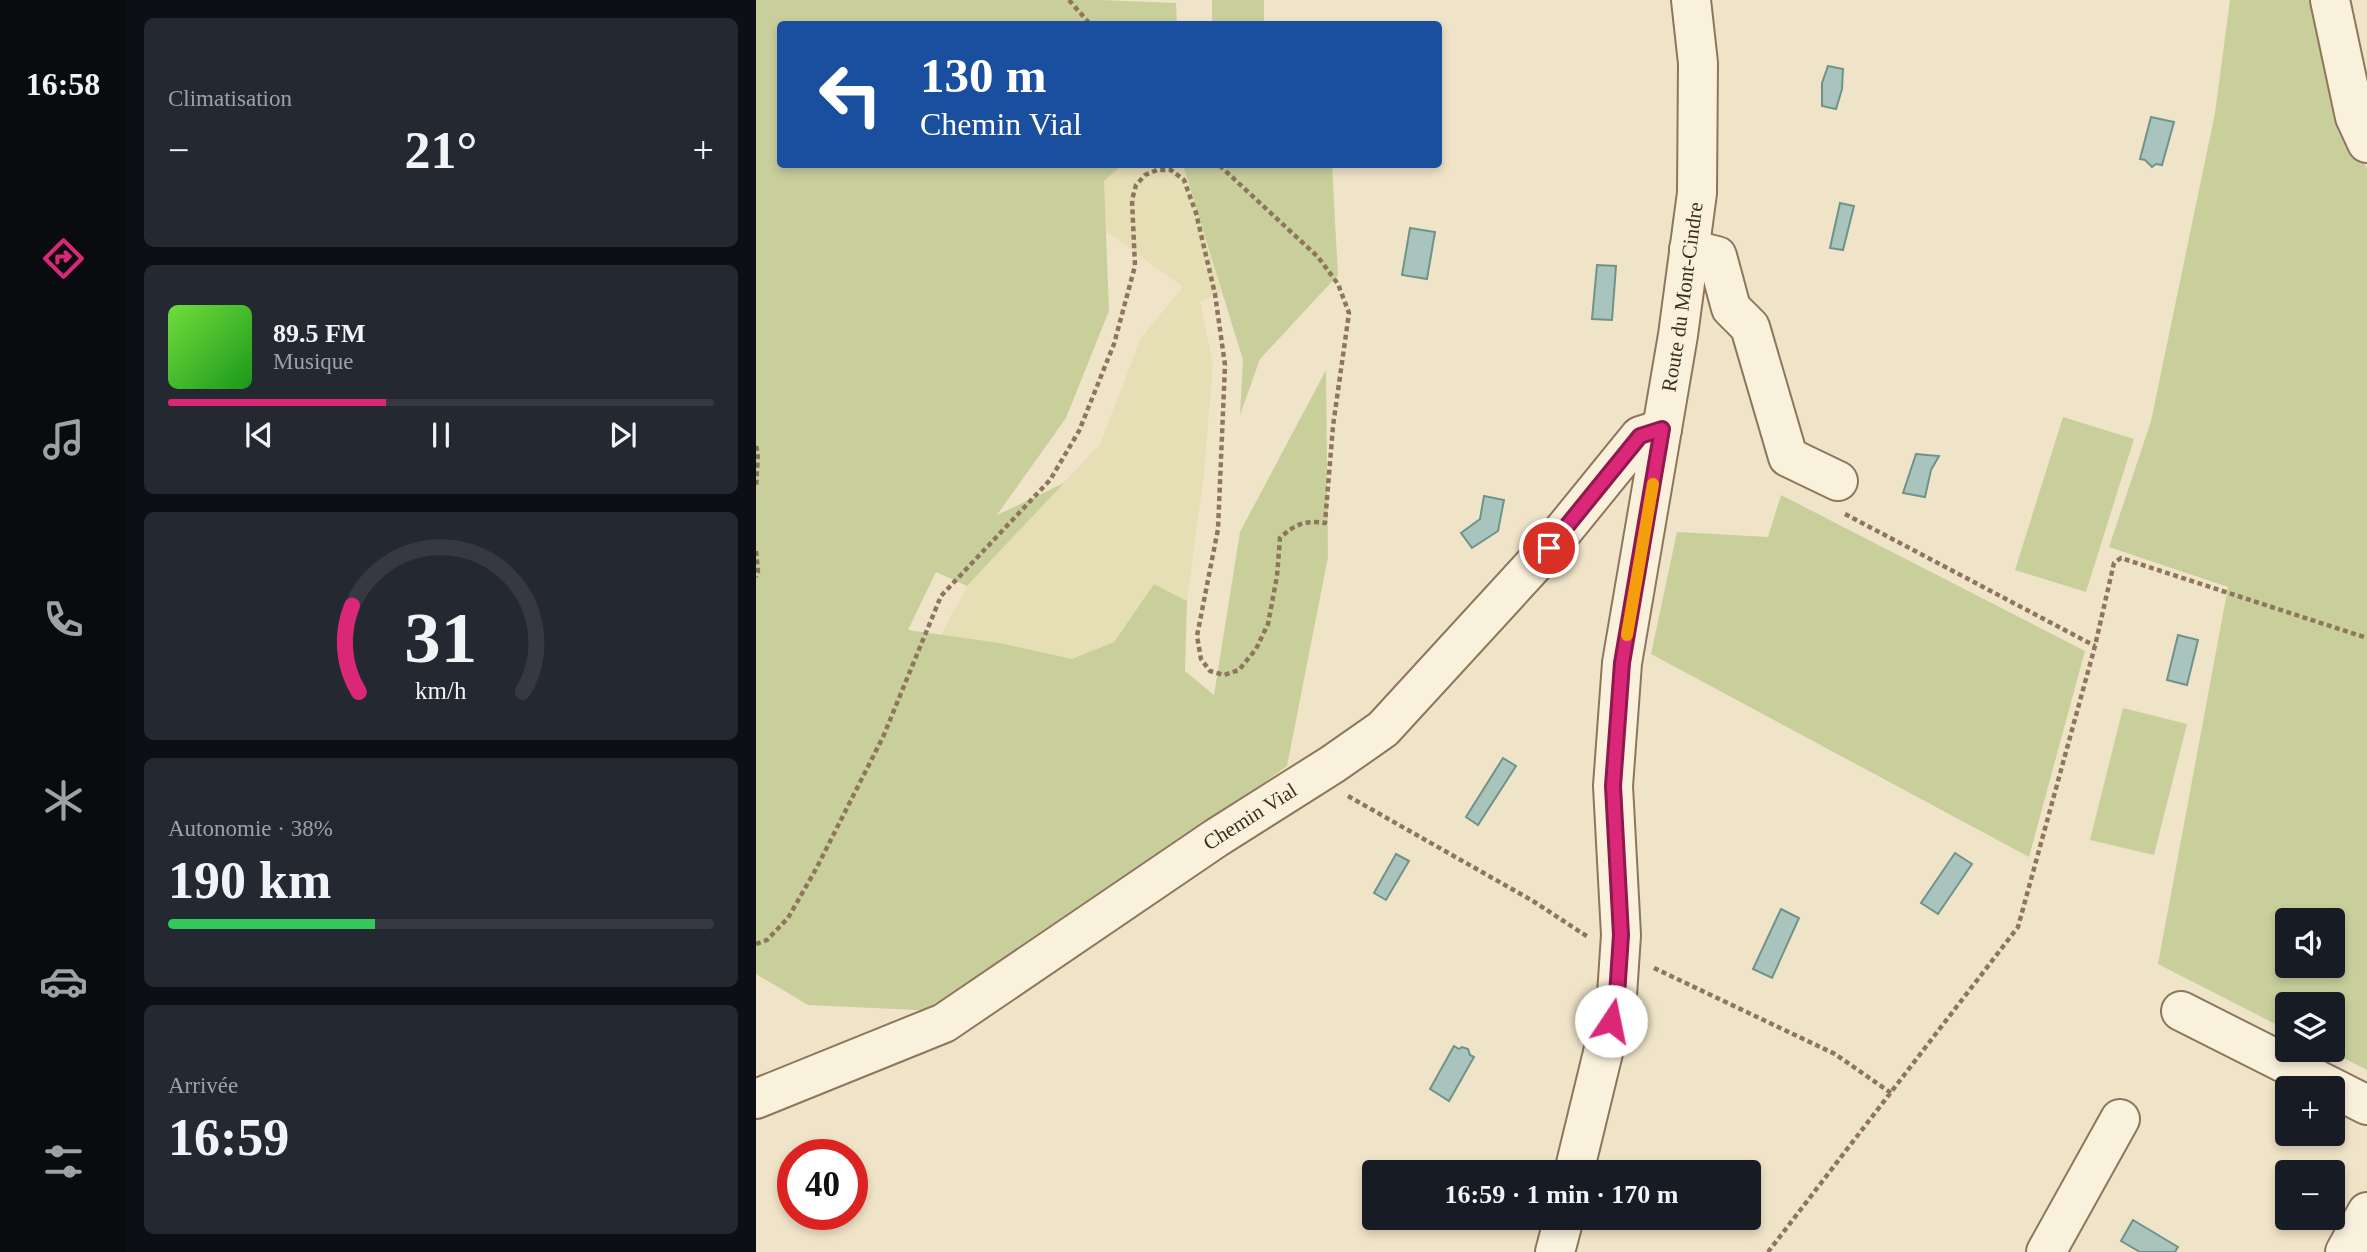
<!DOCTYPE html>
<html lang="fr">
<meta charset="utf-8">
<style>
:root{--surface:#171b24;--page:#242831;--text:#f1f3f6;--muted:#9ea1a6;--line:#363941;--accent:#db2777}
body{margin:0;font-family:"Times New Roman",serif;background:var(--page);color:var(--text);height:100vh;display:flex;flex-direction:column;font-size:26px;white-space:nowrap}
*{box-sizing:border-box;margin:0}
p{font-size:23px;color:var(--muted)}
.icon{flex:none;width:38px;height:38px;fill:none;stroke:currentColor;stroke-width:2;stroke-linecap:round;stroke-linejoin:round}
.map{position:relative;flex:1;overflow:hidden}
.side{display:flex;flex-direction:column;gap:18px;padding:18px;background:#0d0f14;width:630px}
.side>*{flex:none}
.hud{position:absolute;left:21px;top:21px;width:665px;height:147px;border-radius:7px;box-shadow:0 4px 10px #0003;background:#1a4fa0;color:#fff;overflow:hidden}
.fabs{position:absolute;left:1519px;top:908px;display:grid;gap:14px}
.fabs a{display:grid;place-items:center;width:70px;height:70px;border-radius:7px;background:var(--surface);box-shadow:0 4px 10px #0003;font-size:35px}
.speed{position:absolute;left:21px;top:1139px;display:flex;gap:14px;font-size:35px;font-weight:700;text-align:center}
.speed>*{display:grid;place-content:center;width:91px;height:91px;border-radius:50%;background:var(--surface);box-shadow:0 4px 10px #0003;line-height:1}
.speed .limit{border:10px solid #d22;background:#fff;color:#111}
.pin{position:absolute;display:grid;place-items:center;width:60px;height:60px;color:#fff;margin:-30px;border:4px solid #fff;border-radius:50%;box-shadow:0 2px 7px #0007}
.me{position:absolute;width:77px;margin:-38px;rotate:11deg;stroke-linejoin:round;filter:drop-shadow(0 0 5px #0008)}
.turn{display:flex;align-items:center;gap:24px;height:147px;padding:0 28px;font-size:32px}
.turn .icon{width:91px;height:91px;stroke-width:2.5}
.turn b{display:block;font-size:49px;line-height:60px}
.big{font-size:52px;font-weight:700;line-height:1.1}
.side .card{flex:1;display:flex;flex-direction:column;justify-content:center;gap:10px;min-width:0;padding:0 24px;border-radius:10px;background:var(--page)}
.side .dial{align-items:center;gap:0}
.dial svg{height:182px;overflow:visible;fill:none;stroke:var(--line);stroke-width:7;stroke-linecap:round;text-anchor:middle}
.dial text{fill:var(--text);stroke:none}
.song{display:flex;align-items:center;gap:21px}
.cover{width:84px;height:84px;border-radius:10px;background:linear-gradient(135deg,hsl(100 70% 55%),hsl(120 70% 35%))}
.played{height:7px;border-radius:4px;background:linear-gradient(90deg,var(--accent) 40%,var(--line) 40%)}
.keys{display:flex;justify-content:space-around;direction:ltr}
.heat{display:flex;justify-content:space-between;align-items:center;font-size:38px;direction:ltr}
.charge{height:10px;border-radius:5px;background:linear-gradient(90deg,#34c759 38%,var(--line) 0)}
.trip{position:absolute;left:606px;top:1160px;width:399px;height:70px;border-radius:7px;background:var(--surface);box-shadow:0 4px 10px #0003;font-weight:700;line-height:70px;text-align:center}
main{display:flex;flex:1;min-height:0}
.tabs{display:flex;flex-direction:column;width:126px;justify-content:space-around;align-items:center;background:#090b0e;color:var(--muted)}
.tabs .icon{width:49px;height:49px}
.tabs .on{color:var(--accent)}
.tabs b{font-size:32px;color:var(--text)}
.map>svg:first-child{display:block}
</style>
<main>
<nav class="tabs">
<b>16:58</b>
<svg class="icon on" aria-label="directions" viewBox="0 0 24 24"><path d="M12 3l9 9-9 9-9-9zM9 14v-3h6M13 9l2 2-2 2"/></svg>
<svg class="icon" aria-label="music" viewBox="0 0 24 24"><path d="M9 18V5l10-2v13"/><circle cx="6" cy="18" r="3"/><circle cx="16" cy="16" r="3"/></svg>
<svg class="icon" aria-label="phone" viewBox="0 0 24 24"><path d="M5 4h4l2 5-3 2q2 4 5 5l2-3 5 2v4C11 20 4 13 5 4z"/></svg>
<svg class="icon" aria-label="climate" viewBox="0 0 24 24"><path d="M12 3v18M4 7l16 10M4 17L20 7"/></svg>
<svg class="icon" aria-label="car" viewBox="0 0 24 24"><path d="M5 17H2v-5l4-1 3-4h7l3 4 3 1v5h-3M9 17h6M6 11h13"/><circle cx="7" cy="17" r="2"/><circle cx="17" cy="17" r="2"/></svg>
<svg class="icon" aria-label="filters" viewBox="0 0 24 24"><path d="M4 7h16M4 17h16"/><circle cx="9" cy="7" r="2"/><circle cx="15" cy="17" r="2"/></svg>
</nav>
<section class="side">
<div class="card"><p>Climatisation</p>
<div class="heat"><a>−</a><b class="big">21°</b><a>+</a></div>
</div>
<div class="card">
<div class="song"><i class="cover"></i><div><b>89.5 FM</b><p>Musique</p></div></div>
<div class="played"></div>
<div class="keys"><svg class="icon" aria-label="previous" viewBox="0 0 24 24"><path d="M18 5L8 12l10 7zM5 5v14"/></svg><svg class="icon" aria-label="pause" viewBox="0 0 24 24"><path d="M8 5v14M16 5v14"/></svg><svg class="icon" aria-label="next" viewBox="0 0 24 24"><path d="M6 5l10 7-10 7zM19 5v14"/></svg></div>
</div>
<div class="card dial"><svg viewBox="0 0 100 80">
<path d="M14 69A42 42 0 1 1 86 69"/>
<path d="M14 69A42 42 0 0 1 11 31" stroke="#db2777"/>
<text x="50" y="56" font-size="32" font-weight="700">31</text>
<text x="50" y="72" font-size="11">km/h</text>
</svg></div>
<div class="card"><p>Autonomie · 38%</p><b class="big">190 km</b><div class="charge"></div></div>
<div class="card"><p>Arrivée</p><b class="big">16:59</b></div>
</section>
<div class="map">
<svg width="1611" height="1252" viewBox="0 0 1611 1252">
<rect width="100%" height="100%" fill="#f0e4c8"/>
<path fill="#e6deb5" d="M366,165H427L466,293L444,301L457,364L448,473L431,601L398,584L358,642L316,659L244,643L185,635L211,586L344,444L385,338L427,287L350,231L348,180Z"/>
<path fill="#c9cf9b" fill-rule="evenodd" d="M0,0H343L420,3L421,24H24V164L366,165L348,181L353,311L310,418L241,515L308,483L211,586L180,572L152,630L244,643L316,659L358,642L398,584L431,601L429,671L458,695L484,532L570,370L572,557L531,766L399,863L183,1011L52,1005L0,974Z
M456,0H508V24H456Z
M1474,0H1559L1589,121L1611,169V1070L1572,1050H1577V1004H1531V1030L1402,964L1472,587L1353,547L1395,421L1459,113ZM1531,920H1577V966H1531Z
M427,165H576L582,275L504,359L484,415L487,360Z
M1307,417L1378,439L1330,592L1259,570Z
M1025,495L1329,651L1273,857L895,654L921,532L1012,537Z
M1367,708L1431,724L1398,855L1334,840Z"/>
<path fill="#a9c4bc" stroke="#6f938a" stroke-width="2" d="M1072,66L1087,69L1086,89L1080,109L1066,106V83Z
M1395,117L1418,122L1406,165L1400,164L1396,167L1389,160L1384,159Z
M1084,203L1098,206L1087,250L1074,248Z
M654,228L679,232L671,279L646,275Z
M841,265L860,266L856,320L836,319Z
M1160,454L1183,456L1175,470L1169,497L1147,493Z
M728,496L748,500L742,531L716,548L705,533L724,519Z
M1422,635L1442,640L1431,685L1411,680Z
M747,758L760,766L722,825L710,817Z
M1199,853L1216,864L1182,914L1165,903Z
M640,854L653,861L630,900L618,893Z
M1025,909L1043,918L1016,978L997,969Z
M698,1046L703,1049L706,1047L712,1049L714,1055L718,1057L693,1101L674,1089Z
M1377,1220L1422,1247L1419,1252H1384L1365,1241Z"/>
<g fill="none" stroke-linecap="round" stroke-linejoin="round">
<g stroke="#8d765c" stroke-width="42">
<g id="minor">
<path d="M1574,0L1599,117L1611,143"/>
<path d="M933,249L961,256L975,308L994,327L1032,457L1082,481"/>
<path d="M1425,1011L1611,1105"/>
<path id="s1" d="M0,1099L188,1023L460,838L577,764L627,729L793,548L884,436L906,429"/>
<path id="s2" d="M818,1172L861,995L865,935L857,786L866,663L922,335L941,193L942,63L935,0"/>
<path d="M799,1252L808,1218"/>
<path d="M1290,1252L1364,1119"/>
<path d="M1589,1252L1611,1212"/>
</g>
</g>
<path stroke="#8d765c" stroke-width="4.5" stroke-dasharray="5 3.5" stroke-linecap="butt" d="M313,0L334,24
M0,446L2,453L0,488
M1089,514L1339,646
M0,551L2,571L0,577
M592,796L777,901L832,937
M0,944L11,940L32,918L60,869L127,737L185,596L294,480L323,431L358,344L379,266L376,200L380,185L389,175L401,170H415L428,180L440,213L459,294L469,365L462,529L441,636L445,659L454,671L468,675L483,670L500,649L512,624L521,576L524,538C539,524 549,520 569,523L577,426L593,313L582,284L562,257L462,164
M898,968L1079,1054L1135,1093
M1012,1252L1262,927L1339,646L1358,563L1365,558L1611,638"/>
<use href="#minor" stroke="#faf1dc" stroke-width="38"/>
</g>
<g fill="none" stroke-linecap="round" stroke-linejoin="round">
<g stroke="#8e194d" stroke-width="18">
<path id="route" d="M793,548L884,436L906,429L866,663L857,786L865,935L861,995L855,1021"/>
</g>
<use href="#route" stroke="#db2777" stroke-width="12"/>
<path stroke="#f59e0b" stroke-width="12" d="M871,635L897,484"/>
</g>
<g text-anchor="middle" dominant-baseline="central" stroke-width="7" stroke-linejoin="round" paint-order="stroke">
<g font-size="21" fill="#3d2e20" stroke="#f7eed8">
<text stroke="none"><textPath href="#s2" startOffset="886">Route du Mont-Cindre</textPath></text>
<text stroke="none"><textPath href="#s1" startOffset="572">Chemin Vial</textPath></text>
</g>
</g>
</svg>
<div class="fabs">
<a><svg class="icon" aria-label="sound" viewBox="0 0 24 24"><path d="M4 9h4l5-4v14l-5-4H4zM17 9q2 3 0 6"/></svg></a>
<a><svg class="icon" aria-label="layers" viewBox="0 0 24 24"><path d="M12 4l9 5-9 5-9-5zM3 14l9 5 9-5"/></svg></a>
<a>+</a>
<a>−</a>
</div>
<div class="speed"><div class="limit">40</div></div>
<div class="pin" style="left:793px;top:548px;background:#d93025"><svg class="icon" aria-label="arrive" viewBox="0 0 24 24"><path d="M6 21V4h12l-3 4 3 4H6"/></svg></div>
<svg class="me" style="left:855px;top:1021px" viewBox="-20 -20 40 40"><circle r="19" fill="#fff"/><path d="M0-13L10 11 0 6-10 11z" fill="#db2777"/></svg>
<div class="trip">16:59 · 1 min · 170 m</div>
<div class="hud">
<div class="turn"><svg class="icon" aria-label="left" viewBox="0 0 24 24"><path d="M17 20v-9H6M10 6l-5 5 5 5"/></svg><div><b>130 m</b>Chemin Vial</div></div>
</div>
</div>
</main>
